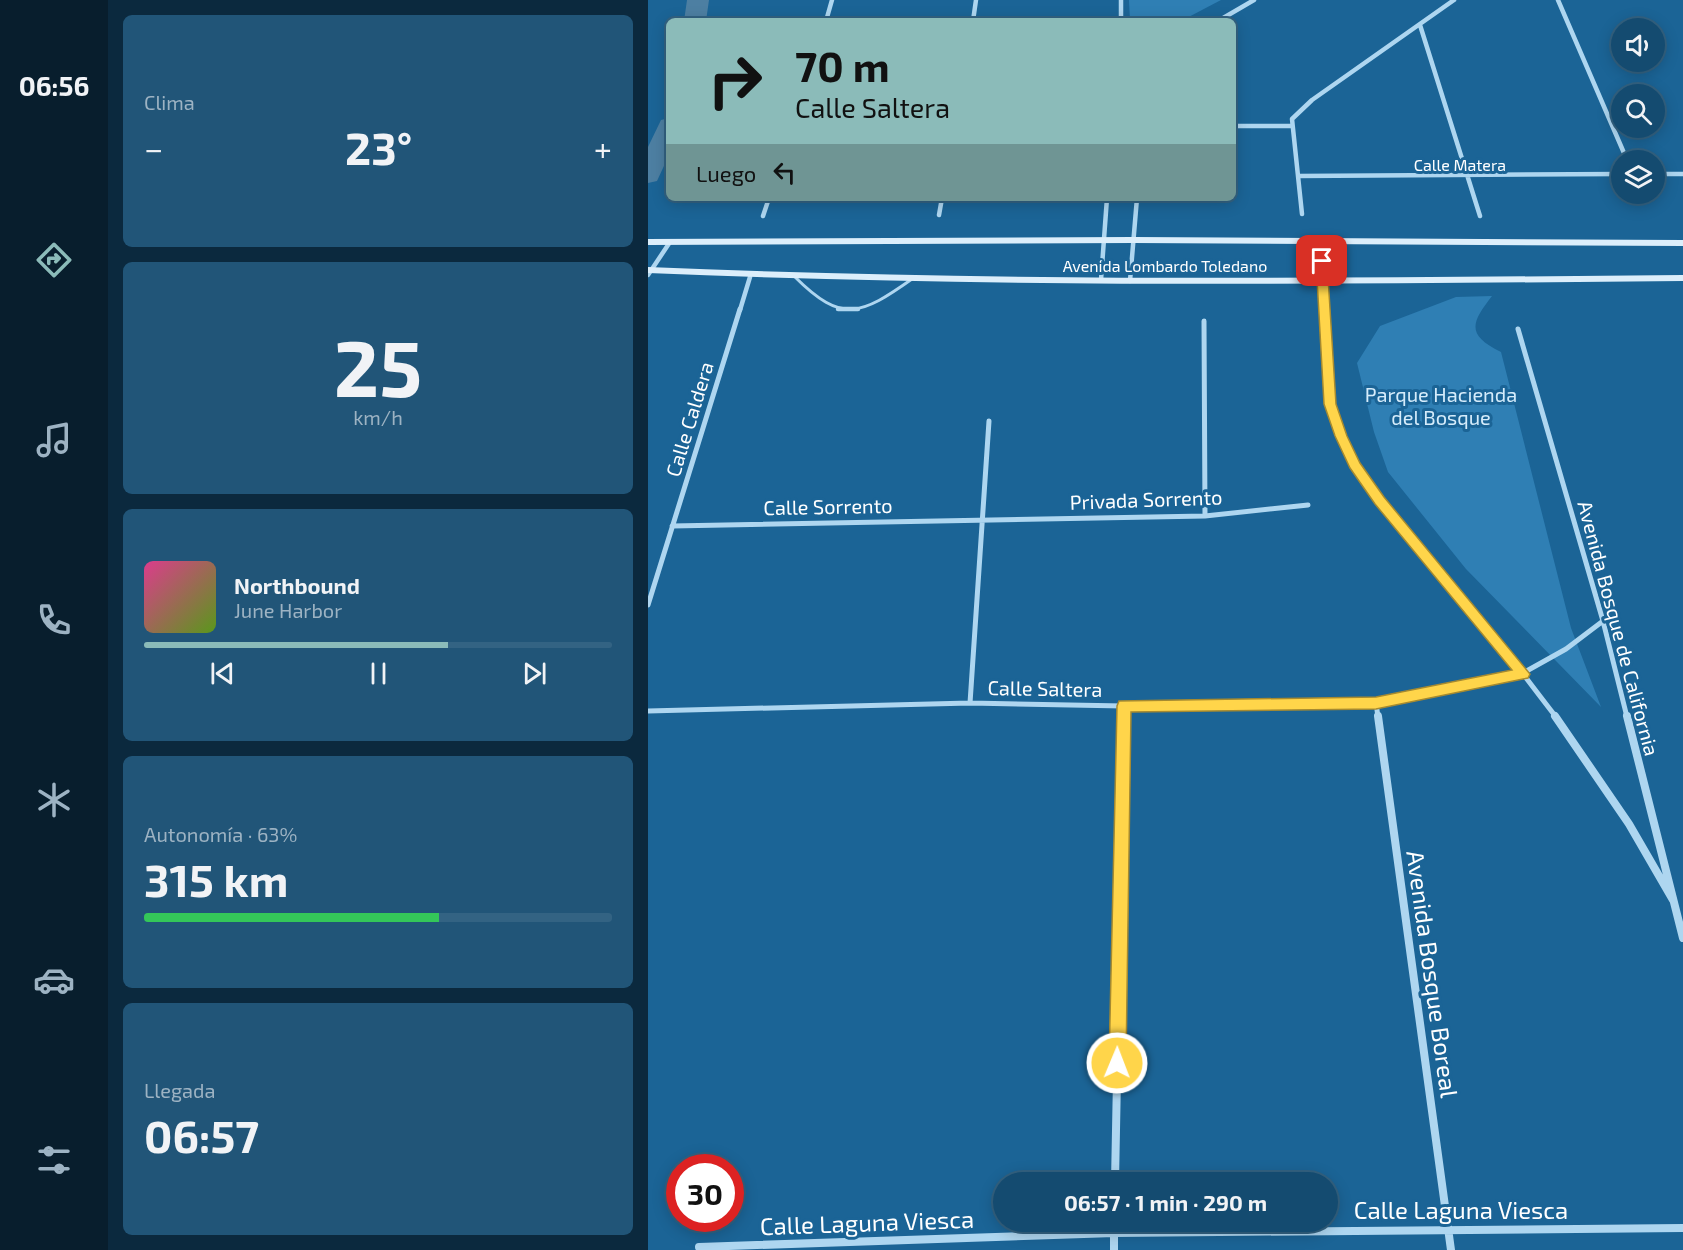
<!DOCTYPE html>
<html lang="es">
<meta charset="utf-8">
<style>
:root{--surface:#144b70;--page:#215578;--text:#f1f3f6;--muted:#9db3c3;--line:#336383;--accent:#8bbbb9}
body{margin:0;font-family:"Exo 2",sans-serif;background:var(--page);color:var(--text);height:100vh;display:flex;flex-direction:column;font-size:22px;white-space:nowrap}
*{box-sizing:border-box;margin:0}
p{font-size:20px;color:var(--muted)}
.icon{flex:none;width:33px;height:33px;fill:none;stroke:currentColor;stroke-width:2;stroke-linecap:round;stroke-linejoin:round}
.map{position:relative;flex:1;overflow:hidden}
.side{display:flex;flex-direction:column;gap:15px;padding:15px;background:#0b293e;width:540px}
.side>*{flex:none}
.banner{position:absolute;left:18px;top:18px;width:570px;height:183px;border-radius:9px;box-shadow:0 3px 15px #0003,0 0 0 2px var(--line);background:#8bbbb9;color:#111;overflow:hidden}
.fabs{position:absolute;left:963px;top:18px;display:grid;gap:12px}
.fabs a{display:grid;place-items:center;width:54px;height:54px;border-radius:50%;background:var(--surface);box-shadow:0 3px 15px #0003,0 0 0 2px var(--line);font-size:30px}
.speed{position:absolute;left:18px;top:1154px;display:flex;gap:12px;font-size:30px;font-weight:700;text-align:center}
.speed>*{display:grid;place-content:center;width:78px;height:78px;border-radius:50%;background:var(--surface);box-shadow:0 3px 15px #0003,0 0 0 2px var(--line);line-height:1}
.speed .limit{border:9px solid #d22;background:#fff;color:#111}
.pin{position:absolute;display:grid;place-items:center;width:51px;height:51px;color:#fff;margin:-26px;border-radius:12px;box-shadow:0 3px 9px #0006}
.me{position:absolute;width:66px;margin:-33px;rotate:1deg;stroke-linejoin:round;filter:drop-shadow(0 0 4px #0008)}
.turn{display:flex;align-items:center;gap:21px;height:126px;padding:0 30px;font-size:27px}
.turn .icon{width:78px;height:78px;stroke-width:2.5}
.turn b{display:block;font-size:42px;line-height:51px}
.then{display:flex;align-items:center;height:57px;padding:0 30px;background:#0003;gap:12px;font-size:22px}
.big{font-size:45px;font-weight:700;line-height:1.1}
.side .card{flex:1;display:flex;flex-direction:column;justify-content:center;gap:9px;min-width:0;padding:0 21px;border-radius:9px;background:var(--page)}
.side .dial{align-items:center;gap:0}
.dial b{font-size:78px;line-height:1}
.song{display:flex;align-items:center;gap:18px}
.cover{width:72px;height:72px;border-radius:9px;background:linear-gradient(135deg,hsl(330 70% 55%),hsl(90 70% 35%))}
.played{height:6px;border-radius:3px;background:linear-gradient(90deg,var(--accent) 65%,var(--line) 65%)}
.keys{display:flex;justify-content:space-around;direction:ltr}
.heat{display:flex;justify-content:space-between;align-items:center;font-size:33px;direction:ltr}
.charge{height:9px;border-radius:4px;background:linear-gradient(90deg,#34c759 63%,var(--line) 0)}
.trip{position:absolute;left:345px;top:1172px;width:345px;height:60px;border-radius:30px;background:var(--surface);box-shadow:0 3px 15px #0003,0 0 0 2px var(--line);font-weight:700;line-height:60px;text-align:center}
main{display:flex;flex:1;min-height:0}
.dock{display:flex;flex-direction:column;width:108px;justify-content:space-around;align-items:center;background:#081e2d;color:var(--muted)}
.dock .icon{width:42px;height:42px}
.dock .on{color:var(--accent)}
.dock b{font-size:27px;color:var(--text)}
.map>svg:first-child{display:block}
</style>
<main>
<nav class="dock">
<b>06:56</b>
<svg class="icon on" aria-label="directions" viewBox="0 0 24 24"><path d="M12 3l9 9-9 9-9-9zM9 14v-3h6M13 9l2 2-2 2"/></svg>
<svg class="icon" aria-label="music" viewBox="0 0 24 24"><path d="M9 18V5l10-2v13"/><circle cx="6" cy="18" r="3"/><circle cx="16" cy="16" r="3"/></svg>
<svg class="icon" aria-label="phone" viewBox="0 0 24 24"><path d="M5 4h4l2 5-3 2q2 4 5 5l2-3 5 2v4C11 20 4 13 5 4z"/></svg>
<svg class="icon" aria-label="climate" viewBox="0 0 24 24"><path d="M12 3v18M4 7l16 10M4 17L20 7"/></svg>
<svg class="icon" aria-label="car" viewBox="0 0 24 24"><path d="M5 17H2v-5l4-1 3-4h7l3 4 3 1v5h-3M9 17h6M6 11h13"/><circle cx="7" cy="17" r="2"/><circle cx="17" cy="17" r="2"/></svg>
<svg class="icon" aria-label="filters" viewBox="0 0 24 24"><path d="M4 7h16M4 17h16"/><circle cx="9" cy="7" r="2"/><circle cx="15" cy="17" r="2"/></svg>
</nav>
<section class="side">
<div class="card"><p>Clima</p>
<div class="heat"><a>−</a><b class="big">23°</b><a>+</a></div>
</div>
<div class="card dial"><b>25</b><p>km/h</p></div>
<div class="card">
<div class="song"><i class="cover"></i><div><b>Northbound</b><p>June Harbor</p></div></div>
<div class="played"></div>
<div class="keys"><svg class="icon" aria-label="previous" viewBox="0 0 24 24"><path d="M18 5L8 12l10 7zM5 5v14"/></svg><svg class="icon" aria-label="pause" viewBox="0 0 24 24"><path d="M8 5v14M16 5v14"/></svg><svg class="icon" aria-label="next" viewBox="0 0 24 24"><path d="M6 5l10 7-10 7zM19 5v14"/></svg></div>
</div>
<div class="card"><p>Autonomía · 63%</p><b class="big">315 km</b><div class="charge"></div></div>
<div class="card"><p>Llegada</p><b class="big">06:57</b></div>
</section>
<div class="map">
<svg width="1035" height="1250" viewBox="0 0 1035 1250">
<rect width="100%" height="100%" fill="#1b6496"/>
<path fill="#2f7fb4" d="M481,0H573L533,21H482Z
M844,296C823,323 818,335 853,352L923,628L953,707L818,569L740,472L726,432L709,363L732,326L808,297Z"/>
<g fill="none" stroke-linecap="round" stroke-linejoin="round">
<path fill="#4d7fa2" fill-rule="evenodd" d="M39,0H61L58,21H36Z
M21,118V155L9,181L0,183V147L13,120Z"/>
<path stroke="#aed6f0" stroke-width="3" d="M147,277C194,324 213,315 264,279"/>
<path stroke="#aed6f0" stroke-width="4.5" d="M190,309H210"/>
<path stroke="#aed6f0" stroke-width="4.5" d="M473,0V21
M910,0L979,160
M178,21L184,0
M325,21L328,0
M570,21L606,0
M772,25L832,216
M585,126H643
M1006,174H1035
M650,176L974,174
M654,214L644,119L664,100L806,0
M291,215L294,198
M115,216L121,198
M672,242L676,310
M0,275L22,242
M453,280L459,198
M482,281L489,198
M92,310L102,277"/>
<path stroke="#aed6f0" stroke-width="5" d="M676,309C678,337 676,378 682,405C699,483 774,550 824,609C853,644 880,681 908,717
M556,321L557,516
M870,329L955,621L979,717
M24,526L557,516L660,505
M0,605L92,309
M322,703L341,421
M728,703L730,717
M0,711L322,703L476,706L728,703L875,673L918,649L955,621
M476,717V706"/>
<path stroke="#aed6f0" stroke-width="8" d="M730,716L803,1250
M907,716L981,824L1025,900
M979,716L1035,938
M467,1182L476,716
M466,1221V1250
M51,1247L466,1233L1035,1228"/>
<path fill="#dceefb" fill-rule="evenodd" d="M485,237L1035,240V246L485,243L0,245V239Z
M0,267C345,282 690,278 1035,275V281C690,284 345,288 0,273Z"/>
</g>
<path fill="#ffd54a" stroke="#a68a30" stroke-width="1.5" d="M674,258L679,261L688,404L699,436L712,463L736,497L882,674L880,678L875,679L728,709L483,712L478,1063L475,1069L469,1072L463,1069L461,1063L469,706L471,701L728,697L864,670L727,504L702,468L687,436L676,404L668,261Z"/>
<g text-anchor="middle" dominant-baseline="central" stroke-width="6" stroke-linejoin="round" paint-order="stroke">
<g font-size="16" fill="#fff" stroke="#1b6496">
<text x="812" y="164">Calle Matera</text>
<text x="517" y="265">Avenida Lombardo Toledano</text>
</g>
<g font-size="20" fill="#d5ecfb" stroke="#1b6496">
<text x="793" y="394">Parque Hacienda<tspan x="793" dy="23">del Bosque</tspan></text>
</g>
<g font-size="20" fill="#fff" stroke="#1b6496">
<text transform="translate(41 419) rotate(-73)">Calle Caldera</text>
<text transform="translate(498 499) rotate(-2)">Privada Sorrento</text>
<text transform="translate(180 506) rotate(-1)">Calle Sorrento</text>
<text transform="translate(971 628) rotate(75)">Avenida Bosque de California</text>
<text transform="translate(397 688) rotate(1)">Calle Saltera</text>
</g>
<g font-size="24" fill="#fff" stroke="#1b6496">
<text transform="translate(785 974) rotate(82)">Avenida Bosque Boreal</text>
<text x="813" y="1209">Calle Laguna Viesca</text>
<text transform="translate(219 1222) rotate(-2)">Calle Laguna Viesca</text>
</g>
</g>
</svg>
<div class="fabs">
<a><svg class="icon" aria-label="sound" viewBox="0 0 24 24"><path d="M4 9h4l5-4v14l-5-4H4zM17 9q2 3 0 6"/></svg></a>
<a><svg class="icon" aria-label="search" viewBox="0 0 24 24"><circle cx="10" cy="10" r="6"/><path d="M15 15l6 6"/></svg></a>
<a><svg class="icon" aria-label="layers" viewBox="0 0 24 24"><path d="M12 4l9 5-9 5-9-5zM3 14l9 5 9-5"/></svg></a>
</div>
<div class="speed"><div class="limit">30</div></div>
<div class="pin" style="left:674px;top:261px;background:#d93025"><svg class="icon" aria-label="arrive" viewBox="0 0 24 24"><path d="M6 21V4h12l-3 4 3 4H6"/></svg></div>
<svg class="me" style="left:469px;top:1063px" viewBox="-20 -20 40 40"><circle r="17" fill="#ffd54a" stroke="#fff" stroke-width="3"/><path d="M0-11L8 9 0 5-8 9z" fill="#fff"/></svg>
<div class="trip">06:57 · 1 min · 290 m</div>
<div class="banner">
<div class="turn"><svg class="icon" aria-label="right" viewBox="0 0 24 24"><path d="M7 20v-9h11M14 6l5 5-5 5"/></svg><div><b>70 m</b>Calle Saltera</div></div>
<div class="then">Luego<svg class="icon" aria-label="left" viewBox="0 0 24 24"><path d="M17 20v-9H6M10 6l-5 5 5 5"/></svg></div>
</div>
</div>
</main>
